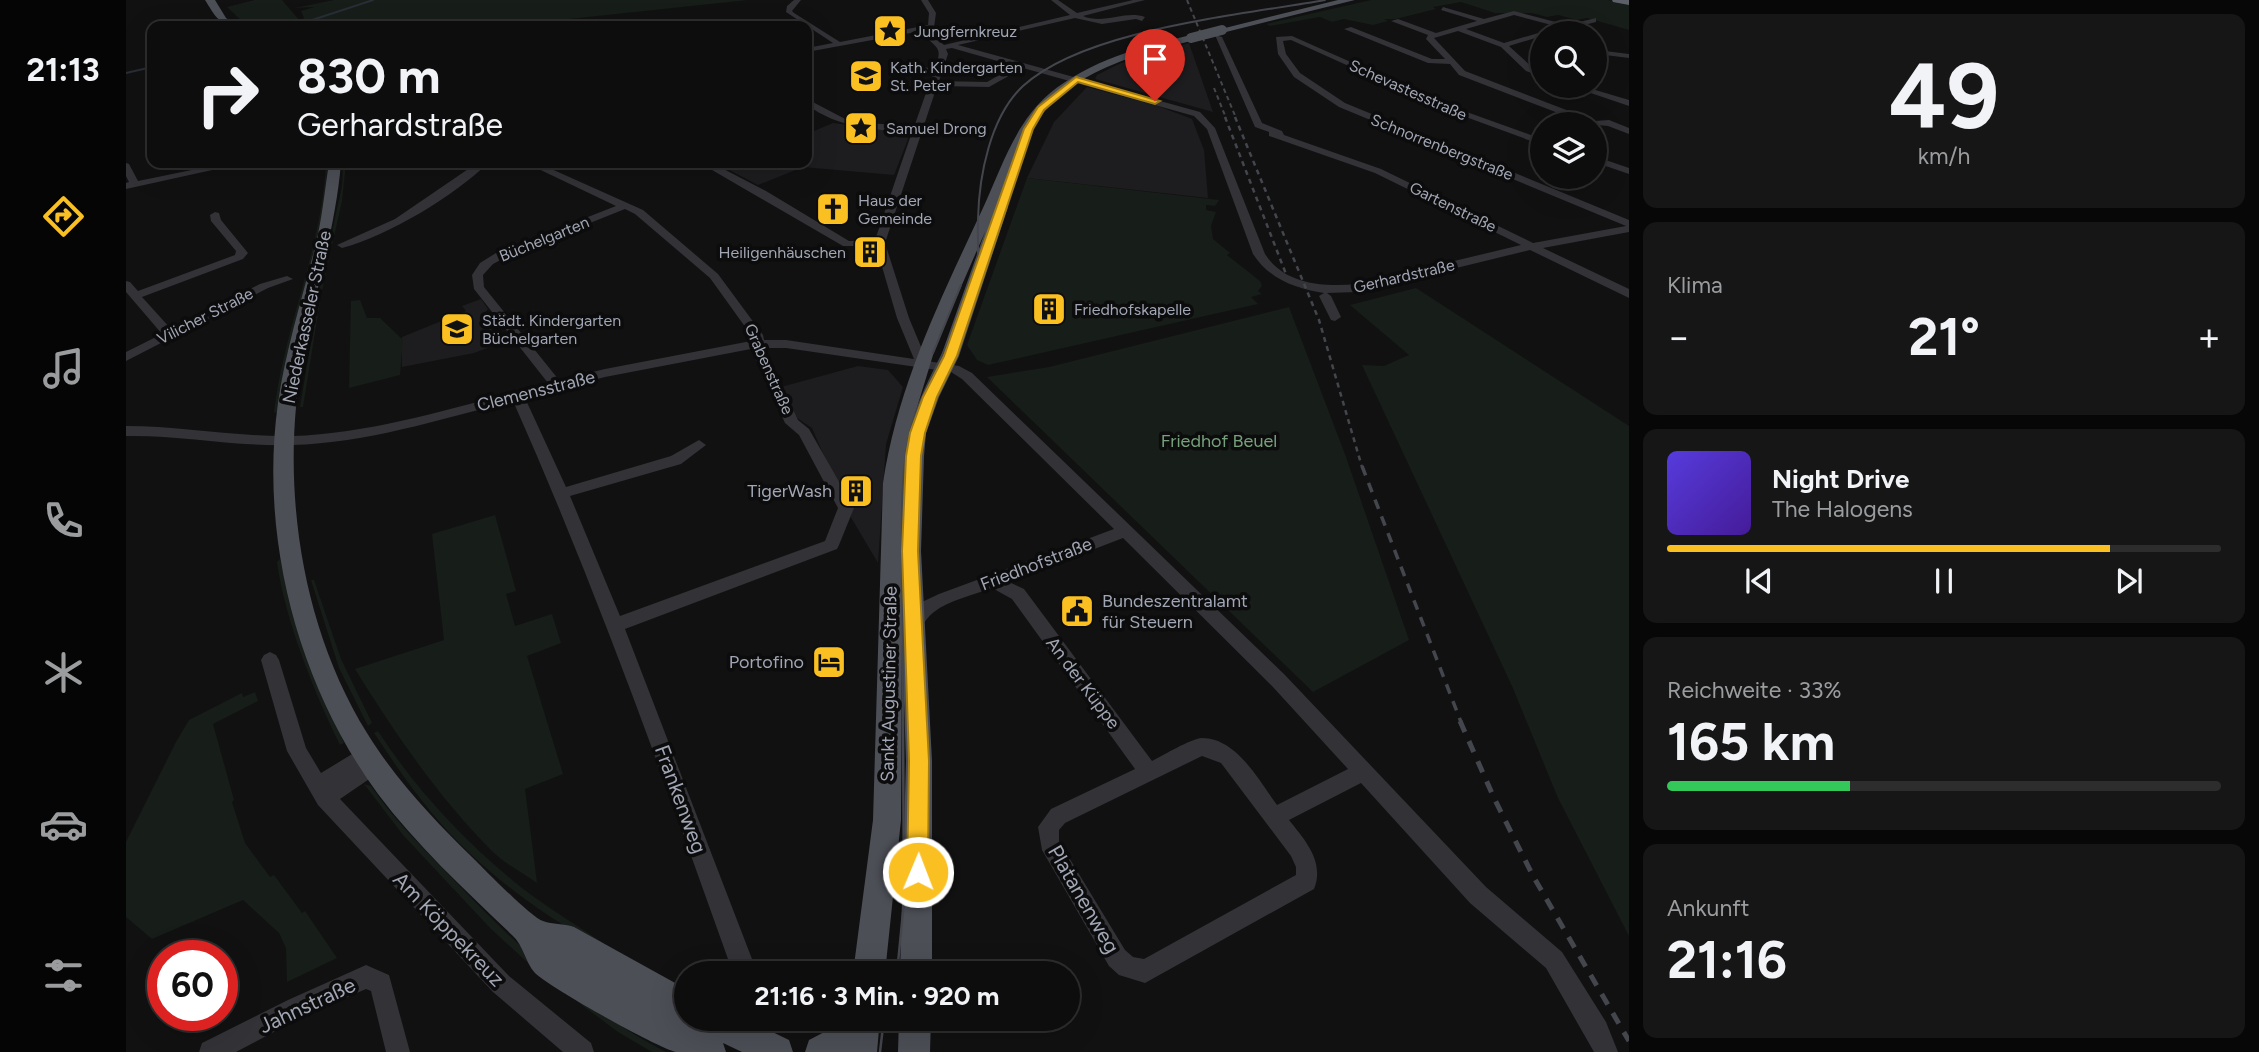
<!DOCTYPE html>
<html lang="de">
<meta charset="utf-8">
<style>
:root{--surface:#0d0d0e;--page:#161617;--text:#f1f3f6;--muted:#9a9c9e;--line:#2d2d2e;--accent:#fabf21}
body{margin:0;font-family:Figtree,sans-serif;background:var(--page);color:var(--text);height:100vh;display:flex;flex-direction:column;font-size:26px;white-space:nowrap}
*{box-sizing:border-box;margin:0}
p{font-size:23px;color:var(--muted)}
.icon{flex:none;width:38px;height:38px;fill:none;stroke:currentColor;stroke-width:2;stroke-linecap:round;stroke-linejoin:round}
.map{position:relative;flex:1;overflow:hidden}
.panel{display:flex;flex-direction:column;gap:14px;padding:14px;background:#070708;width:630px}
.panel>*{flex:none}
.guide{position:absolute;left:21px;top:21px;width:665px;height:147px;border-radius:14px;box-shadow:0 7px 28px #0002,0 0 0 2px var(--line);background:#0d0d0e;color:var(--text);overflow:hidden}
.controls{position:absolute;left:1404px;top:21px;display:grid;gap:14px}
.controls a{display:grid;place-items:center;width:77px;height:77px;border-radius:50%;background:var(--surface);box-shadow:0 7px 28px #0002,0 0 0 2px var(--line);font-size:35px}
.speed{position:absolute;left:21px;top:940px;display:flex;gap:14px;font-size:35px;font-weight:700;text-align:center}
.speed>*{display:grid;place-content:center;width:91px;height:91px;border-radius:50%;background:var(--surface);box-shadow:0 7px 28px #0002,0 0 0 2px var(--line);line-height:1}
.speed .limit{border:10px solid #d22;background:#fff;color:#111}
.pin{position:absolute;display:grid;place-items:center;width:60px;height:60px;color:#fff;margin:-72px -30px;border-radius:50% 50% 50% 0;rotate:-45deg;box-shadow:0 0 7px #0007}
.pin .icon{rotate:45deg}
.me{position:absolute;width:77px;margin:-38px;rotate:1deg;stroke-linejoin:round;filter:drop-shadow(0 0 5px #0008)}
.turn{display:flex;align-items:center;gap:24px;height:147px;padding:0 35px;font-size:32px}
.turn .icon{width:91px;height:91px;stroke-width:2.5}
.turn b{display:block;font-size:49px;line-height:60px}
.big{font-size:52px;font-weight:700;line-height:1.1}
.panel .widget{flex:1;display:flex;flex-direction:column;justify-content:center;gap:10px;min-width:0;padding:0 24px;border-radius:14px;background:var(--page)}
.panel .dial{align-items:center;gap:0}
.dial b{font-size:91px;line-height:1}
.song{display:flex;align-items:center;gap:21px}
.cover{width:84px;height:84px;border-radius:10px;background:linear-gradient(135deg,hsl(250 70% 55%),hsl(260 70% 35%))}
.played{height:7px;border-radius:4px;background:linear-gradient(90deg,var(--accent) 80%,var(--line) 80%)}
.keys{display:flex;justify-content:space-around;direction:ltr}
.heat{display:flex;justify-content:space-between;align-items:center;font-size:38px;direction:ltr}
.charge{height:10px;border-radius:5px;background:linear-gradient(90deg,#34c759 33%,var(--line) 0)}
.trip{position:absolute;left:548px;top:961px;width:406px;height:70px;border-radius:35px;background:var(--surface);box-shadow:0 7px 28px #0002,0 0 0 2px var(--line);font-weight:700;line-height:70px;text-align:center}
main{display:flex;flex:1;min-height:0}
.tab-bar{display:flex;flex-direction:column;width:126px;justify-content:space-around;align-items:center;background:#050506;color:var(--muted)}
.tab-bar .icon{width:49px;height:49px}
.tab-bar .active{color:var(--accent)}
.tab-bar b{font-size:32px;color:var(--text)}
.map>svg:first-child{display:block}
</style>
<main>
<nav class="tab-bar">
<b>21:13</b>
<svg class="icon active" aria-label="directions" viewBox="0 0 24 24"><path d="M12 3l9 9-9 9-9-9zM9 14v-3h6M13 9l2 2-2 2"/></svg>
<svg class="icon" aria-label="music" viewBox="0 0 24 24"><path d="M9 18V5l10-2v13"/><circle cx="6" cy="18" r="3"/><circle cx="16" cy="16" r="3"/></svg>
<svg class="icon" aria-label="phone" viewBox="0 0 24 24"><path d="M5 4h4l2 5-3 2q2 4 5 5l2-3 5 2v4C11 20 4 13 5 4z"/></svg>
<svg class="icon" aria-label="climate" viewBox="0 0 24 24"><path d="M12 3v18M4 7l16 10M4 17L20 7"/></svg>
<svg class="icon" aria-label="car" viewBox="0 0 24 24"><path d="M5 17H2v-5l4-1 3-4h7l3 4 3 1v5h-3M9 17h6M6 11h13"/><circle cx="7" cy="17" r="2"/><circle cx="17" cy="17" r="2"/></svg>
<svg class="icon" aria-label="filters" viewBox="0 0 24 24"><path d="M4 7h16M4 17h16"/><circle cx="9" cy="7" r="2"/><circle cx="15" cy="17" r="2"/></svg>
</nav>
<div class="map">
<svg width="1503" height="1052" viewBox="0 0 1503 1052">
<rect width="100%" height="100%" fill="#111112"/>
<path fill="#1d1d1f" d="M1063,43L1087,112L969,79L971,75L995,63Z
M961,87L1029,105L1066,119L1078,150L1082,198L901,178L928,122Z
M707,123L780,133L782,139L768,175L677,167L632,185L590,163H681V131H688Z
M355,299L362,309L356,316L373,340L372,344L348,353L276,367V337L340,311L336,306Z
M732,366L762,370L777,387L760,444L752,563L723,514L686,428L671,418L655,387Z"/>
<path fill="#171d18" d="M129,0H156L174,21L178,18L175,11L188,7L168,8L208,0H622L378,26H121L101,7Z
M1245,0H1482L1503,3V30L1461,18L1451,20L1432,15L1421,17L1406,13H1369L1335,2L1307,7L1310,9L1270,19H1258L1262,21L1247,25L1218,19L1206,22L1194,17L1144,26L1140,24Z
M200,163H202L196,220L151,413L148,412C158,327 196,249 200,163Z
M217,163L220,164L216,201L195,295L177,407H174L195,282L216,186Z
M901,178L1093,200L1089,206L1080,205V210L1090,212L1085,226L1087,239L1104,253L1101,255L1134,281L1136,286L1132,291L1136,294L1125,297L1132,304L862,365L851,360L841,345Z
M1290,288L1503,426V936L1432,798L1386,686L1236,365L1258,366L1283,355L1224,305Z
M234,300L241,318H254L277,340L274,375L223,388L225,301Z
M1163,307L1220,457L1283,640L1187,692L861,377L923,367Z
M369,515L390,591L380,594L389,626L426,614L435,643L401,656L437,774L399,789L411,883C397,873 379,864 367,852C313,798 269,734 229,669L318,640L306,534Z
M154,559L169,620L218,743L214,745C188,692 159,620 151,562Z
M185,580H188L215,659L246,723L242,726L213,668Z
M129,692L132,701L87,724L108,800L106,802L119,843L144,877L148,875L176,913L179,911L211,958L161,982L160,948L153,933L117,900L26,939L0,917V842L50,742L63,720L116,693L117,697Z
M252,731C291,791 340,843 396,888C430,914 468,935 502,961C429,925 357,875 305,812C284,787 266,760 248,733Z
M238,784L245,786C269,821 297,848 326,878C390,945 457,1009 540,1052H526L492,1032L413,973L365,929L277,835Z"/>
<g fill="none" stroke-linecap="round" stroke-linejoin="round">
<path stroke="#272e36" stroke-width="2" d="M168,26L247,0
M0,73L26,67"/>
<path fill="#323237" fill-rule="evenodd" d="M668,0H675L666,11L668,13L714,42L802,25L803,13L795,0H802L810,13L807,35L818,45L944,15L925,0H932L951,13L1007,0H1019L957,16C978,25 999,10 1019,17L1016,21L1010,19L976,24L949,18L832,45L1074,112L1089,128L1139,254C1159,285 1198,287 1232,284L1395,245L1249,173L1143,136V132L1129,127L1089,35L1096,37L1136,123L1156,131L1158,135L1255,169L1407,243L1500,226L1213,107L1168,77L1152,54L1150,37L1166,36L1324,106L1416,139V145L1318,109L1165,40L1157,41L1160,54L1174,73L1219,103L1503,220V232L1417,248L1503,289V298L1404,250L1232,292L1201,293L1205,296L1215,317L1209,321L1205,320L1193,296L1198,293C1170,289 1143,279 1127,254L1081,129L1068,116L897,68L863,87L811,86L759,243L783,318L801,361L833,366L846,373L1158,674L1360,887L1436,952L1480,1022L1492,1052H1468L1420,968L1344,903L1235,783L1163,820C1179,840 1199,862 1188,889L1019,983L993,975L983,966L916,850L912,827L925,809L1009,769L886,599L866,588C848,595 823,600 808,612C798,619 796,633 782,628L779,623L796,602L813,594L988,529L836,379L825,372L660,348H638L672,420L683,429L728,508L713,545L711,549L499,629L626,959L627,973H603L602,959C535,771 468,583 387,401C314,419 242,443 166,445C111,447 56,435 0,436V426C55,426 110,437 166,436C253,433 338,404 422,383L348,289L346,275L354,263L370,253L490,206L400,163H412L517,210L592,274L637,335L638,340H660L788,359L771,318L750,246H717L574,163H586L640,191L723,241L749,240L786,132C747,130 713,128 681,105V99L723,121L788,127L807,73L777,71L766,62L770,60L782,67L809,68C816,48 813,50 799,36L801,30L681,52V48L707,43L660,12L661,6ZM826,48L889,66L861,82L813,81L822,54L820,49ZM499,209L509,214L584,278L625,335V341L479,369L433,380L358,287L357,275L367,264L384,255ZM625,349L659,423L673,435L712,508L699,541L494,616L444,496L555,464L580,445L573,440L545,456L440,487L399,398L479,377ZM997,538L1146,686L1222,769L1151,805C1133,781 1111,738 1076,738C1064,739 1038,755 1026,761L898,589L883,582ZM1076,756L1095,763L1165,856L1170,867V875L1018,959L1007,957L999,950L933,841V830L939,823Z
M1317,7L1358,19L1388,11L1441,25L1470,18V22L1426,33H1416V36L1383,46L1406,67L1416,72V77L1400,71L1375,47L1332,31L1308,38L1339,71L1469,121L1483,120L1503,128V134L1482,126L1461,124L1333,75L1324,64L1302,63L1218,29L1225,27L1306,59H1319L1300,39L1302,35L1265,21L1272,19L1310,33L1351,21L1315,10ZM1388,15L1433,27L1378,43L1340,29Z
M554,20V26H490L494,24Z
M1479,51L1503,54V58L1479,55L1468,58V54Z
M1444,86H1456L1503,100V106Z
M1468,156L1503,168V174L1468,162Z
M0,163L3,164L12,181L100,163H118L0,189V183L3,182L0,176Z
M351,163H362C328,196 262,236 216,248L211,245L269,219Z
M89,212L93,213L95,220L122,253L117,259L16,297L45,329L134,284L161,276L167,279L142,288L0,361V352L36,334L0,292V281L4,282L12,291L109,255L110,251L85,221L84,215Z
M144,652L150,655L153,660L180,748L195,773L241,745L248,748L250,757L255,759L258,765L255,771L214,799L383,976L465,1043L468,1052H437L367,992L192,805L161,751L135,660L138,655Z
M240,965L263,975L284,1052H260L245,991L240,989L178,1016L110,1052H73L76,1043L162,1000Z"/>
<path fill="#4d4f57" fill-rule="evenodd" d="M79,0H89L100,18L111,26C93,26 88,14 79,0Z
M1212,0H1229L1096,33L1091,30Z
M1065,35L1069,36V40C1011,54 943,71 909,125C893,149 884,177 872,204L882,207L833,356L813,397L800,433L798,456L795,551L806,761V973H774L780,761L776,640L775,820L759,973H727L747,820L757,483C772,384 815,298 857,208C875,169 889,123 923,94C964,60 1015,47 1065,35ZM859,232L815,356L789,414L811,342Z
M203,163H215C208,246 177,325 170,407C160,517 182,638 241,733C270,780 308,820 347,858C358,869 406,918 417,921C427,925 437,923 448,927L560,989V1018H617L663,1040L667,1052H616L597,1043L600,1052C585,1052 565,1052 550,1052C531,1048 423,987 409,973C399,962 398,946 386,935C339,890 291,846 252,794C172,685 133,537 152,403C160,346 179,291 192,234C197,211 199,187 203,163ZM566,1021L569,1027L561,1023Z
M715,1018H754L751,1052H679L683,1040L708,1027Z
M773,1018H805L804,1052H772Z"/>
<path fill="#5d6069" fill-rule="evenodd" d="M1486,0H1503V5L1487,2Z"/>
<path stroke="#44464d" stroke-width="2" d="M807,353L835,285
M777,722C777,670 777,617 776,564C776,520 774,475 784,432C798,376 838,328 850,271C854,254 851,236 852,219C853,176 864,117 897,86C959,29 1116,15 1199,0"/>
<path stroke="#44464d" stroke-width="2.5" d="M771,973L778,902L777,721
M754,1052L758,1018"/>
<path stroke="#44464d" stroke-width="2" stroke-dasharray="4.5 3.5" stroke-linecap="butt" d="M1061,0L1110,118
M1088,88L1100,118"/>
<path stroke="#44464d" stroke-width="2.5" stroke-dasharray="5 4.5" stroke-linecap="butt" d="M1099,117L1160,274
M1109,117L1193,320L1236,467"/>
<path stroke="#44464d" stroke-width="3.5" stroke-dasharray="10 8" stroke-linecap="butt" d="M1236,466L1335,722"/>
<path stroke="#44464d" stroke-width="5" stroke-dasharray="12 10" stroke-linecap="butt" d="M1334,721L1368,798L1407,876L1503,1041"/>
<path stroke="#4d4f57" stroke-width="10" d="M1065,38L1096,30"/>
</g>
<path fill="#fabf21" stroke="#a27c15" stroke-width="2" d="M950,77L1034,101L1029,104L952,82L918,110L907,129L831,356L811,397L799,433L795,456L792,551L803,761L802,872L799,880L792,883L784,880L781,872L783,761L776,551L780,456L784,433L797,397L818,356L898,129L912,107Z"/>
<defs>
<g id="sight-square" transform="scale(1.75)"><rect x="-9" y="-9" width="18" height="18" rx="4" fill="#fabf21" stroke="#0c0c0d"/><path d="M0-6L1.8-2.2L6-1.7L2.9 1.2L3.7 5.4L0 3.3L-3.7 5.4L-2.9 1.2L-6-1.7L-1.8-2.2Z" fill="#111"/></g>
<g id="school-square" transform="scale(1.75)"><rect x="-9" y="-9" width="18" height="18" rx="4" fill="#fabf21" stroke="#0c0c0d"/><path d="M0-5L7-2L0 1L-7-2ZM-4 1L0 2.5L4 1V4Q0 6-4 4Z" fill="#111"/></g>
<g id="church-square" transform="scale(1.75)"><rect x="-9" y="-9" width="18" height="18" rx="4" fill="#fabf21" stroke="#0c0c0d"/><path d="M-1.2-6h2.4v3.5h3.3v2.4h-3.3V6h-2.4V-.1h-3.3v-2.4h3.3Z" fill="#111"/></g>
<g id="building-square" transform="scale(1.75)"><rect x="-9" y="-9" width="18" height="18" rx="4" fill="#fabf21" stroke="#0c0c0d"/><path d="M-4-6H4V6H1V3H-1V6H-4ZM-2.5-4.3h1.7v1.8h-1.7ZM.8-4.3h1.7v1.8H.8ZM-2.5-1h1.7V.8h-1.7ZM.8-1h1.7V.8H.8Z" fill="#111"/></g>
<g id="civic-square" transform="scale(1.75)"><rect x="-9" y="-9" width="18" height="18" rx="4" fill="#fabf21" stroke="#0c0c0d"/><path d="M-.6-6.5H3V-4.5H.6V-3L4-1V1h2V6H-6V1h2V-1L-.6-3ZM-1.2 2.5V6h2.4V2.5Z" fill="#111"/></g>
<g id="hotel-square" transform="scale(1.75)"><rect x="-9" y="-9" width="18" height="18" rx="4" fill="#fabf21" stroke="#0c0c0d"/><path d="M-6-4.5h1.5V1H6V5H4.5V3h-9V5H-6ZM-4 0a1.8 1.8 0 1 1 3.6 0ZM.5 0V-2.5h3Q6-2.5 6 0Z" fill="#111"/></g>
</defs>
<g fill-rule="evenodd">
<use href="#sight-square" x="764" y="31"/>
<use href="#school-square" x="740" y="76"/>
<use href="#sight-square" x="735" y="128"/>
<use href="#church-square" x="707" y="209"/>
<use href="#building-square" x="744" y="252"/>
<use href="#building-square" x="923" y="309"/>
<use href="#school-square" x="331" y="329"/>
<use href="#building-square" x="730" y="491"/>
<use href="#civic-square" x="951" y="611"/>
<use href="#hotel-square" x="703" y="662"/>
</g>
<g text-anchor="middle" dominant-baseline="central" stroke-width="7" stroke-linejoin="round" paint-order="stroke">
<g font-size="16" fill="#a1a6b4" stroke="#0c0c0d" text-anchor="start">
<text x="788" y="31">Jungfernkreuz</text>
<text x="764" y="67">Kath. Kindergarten<tspan x="764" dy="18">St. Peter</tspan></text>
<text x="760" y="128">Samuel Drong</text>
<text x="732" y="200">Haus der<tspan x="732" dy="18">Gemeinde</tspan></text>
<text x="720" y="252" text-anchor="end">Heiligenhäuschen</text>
<text x="948" y="309">Friedhofskapelle</text>
<text x="356" y="320">Städt. Kindergarten<tspan x="356" dy="18">Büchelgarten</tspan></text>
</g>
<g font-size="16" fill="#a1a6b4" stroke="#0c0c0d">
<text transform="translate(1282 90) rotate(24)">Schevastesstraße</text>
<text transform="translate(1316 147) rotate(22)">Schnorrenbergstraße</text>
<text transform="translate(1327 207) rotate(26)">Gartenstraße</text>
<text transform="translate(418 239) rotate(-22)">Büchelgarten</text>
<text transform="translate(1278 276) rotate(-13)">Gerhardstraße</text>
<text transform="translate(79 316) rotate(-27)">Vilicher Straße</text>
<text transform="translate(643 369) rotate(66)">Grabenstraße</text>
</g>
<g font-size="18" fill="#a1a6b4" stroke="#0c0c0d">
<text transform="translate(181 317) rotate(-78)">Niederkasseler Straße</text>
<text transform="translate(410 391) rotate(-14)">Clemensstraße</text>
<text transform="translate(910 564) rotate(-21)">Friedhofstraße</text>
<text transform="translate(957 683) rotate(53)">An der Küppe</text>
<text transform="translate(763 684) rotate(-89)">Sankt Augustiner Straße</text>
</g>
<g font-size="18" fill="#77a07c" stroke="#0c0c0d">
<text x="1093" y="441">Friedhof Beuel</text>
</g>
<g font-size="18" fill="#a1a6b4" stroke="#0c0c0d" text-anchor="end">
<text x="706" y="491">TigerWash</text>
<text x="976" y="601" text-anchor="start">Bundeszentralamt<tspan x="976" dy="21">für Steuern</tspan></text>
<text x="678" y="662">Portofino</text>
</g>
<g font-size="21" fill="#a1a6b4" stroke="#0c0c0d">
<text transform="translate(555 799) rotate(70)">Frankenweg</text>
<text transform="translate(958 899) rotate(60)">Platanenweg</text>
<text transform="translate(323 929) rotate(46)">Am Köppekreuz</text>
<text transform="translate(181 1005) rotate(-25)">Jahnstraße</text>
</g>
</g>
</svg>
<div class="controls">
<a><svg class="icon" aria-label="search" viewBox="0 0 24 24"><circle cx="10" cy="10" r="6"/><path d="M15 15l6 6"/></svg></a>
<a><svg class="icon" aria-label="layers" viewBox="0 0 24 24"><path d="M12 4l9 5-9 5-9-5zM3 14l9 5 9-5"/></svg></a>
</div>
<div class="speed"><div class="limit">60</div></div>
<div class="pin" style="left:1029px;top:101px;background:#d93025"><svg class="icon" aria-label="arrive" viewBox="0 0 24 24"><path d="M6 21V4h12l-3 4 3 4H6"/></svg></div>
<svg class="me" style="left:792px;top:872px" viewBox="-20 -20 40 40"><circle r="17" fill="#fabf21" stroke="#fff" stroke-width="3"/><path d="M0-11L8 9 0 5-8 9z" fill="#fff"/></svg>
<div class="trip">21:16 · 3 Min. · 920 m</div>
<div class="guide">
<div class="turn"><svg class="icon" aria-label="right" viewBox="0 0 24 24"><path d="M7 20v-9h11M14 6l5 5-5 5"/></svg><div><b>830 m</b>Gerhardstraße</div></div>
</div>
</div>
<section class="panel">
<div class="widget dial"><b>49</b><p>km/h</p></div>
<div class="widget"><p>Klima</p>
<div class="heat"><a>−</a><b class="big">21°</b><a>+</a></div>
</div>
<div class="widget">
<div class="song"><i class="cover"></i><div><b>Night Drive</b><p>The Halogens</p></div></div>
<div class="played"></div>
<div class="keys"><svg class="icon" aria-label="previous" viewBox="0 0 24 24"><path d="M18 5L8 12l10 7zM5 5v14"/></svg><svg class="icon" aria-label="pause" viewBox="0 0 24 24"><path d="M8 5v14M16 5v14"/></svg><svg class="icon" aria-label="next" viewBox="0 0 24 24"><path d="M6 5l10 7-10 7zM19 5v14"/></svg></div>
</div>
<div class="widget"><p>Reichweite · 33%</p><b class="big">165 km</b><div class="charge"></div></div>
<div class="widget"><p>Ankunft</p><b class="big">21:16</b></div>
</section>
</main>
